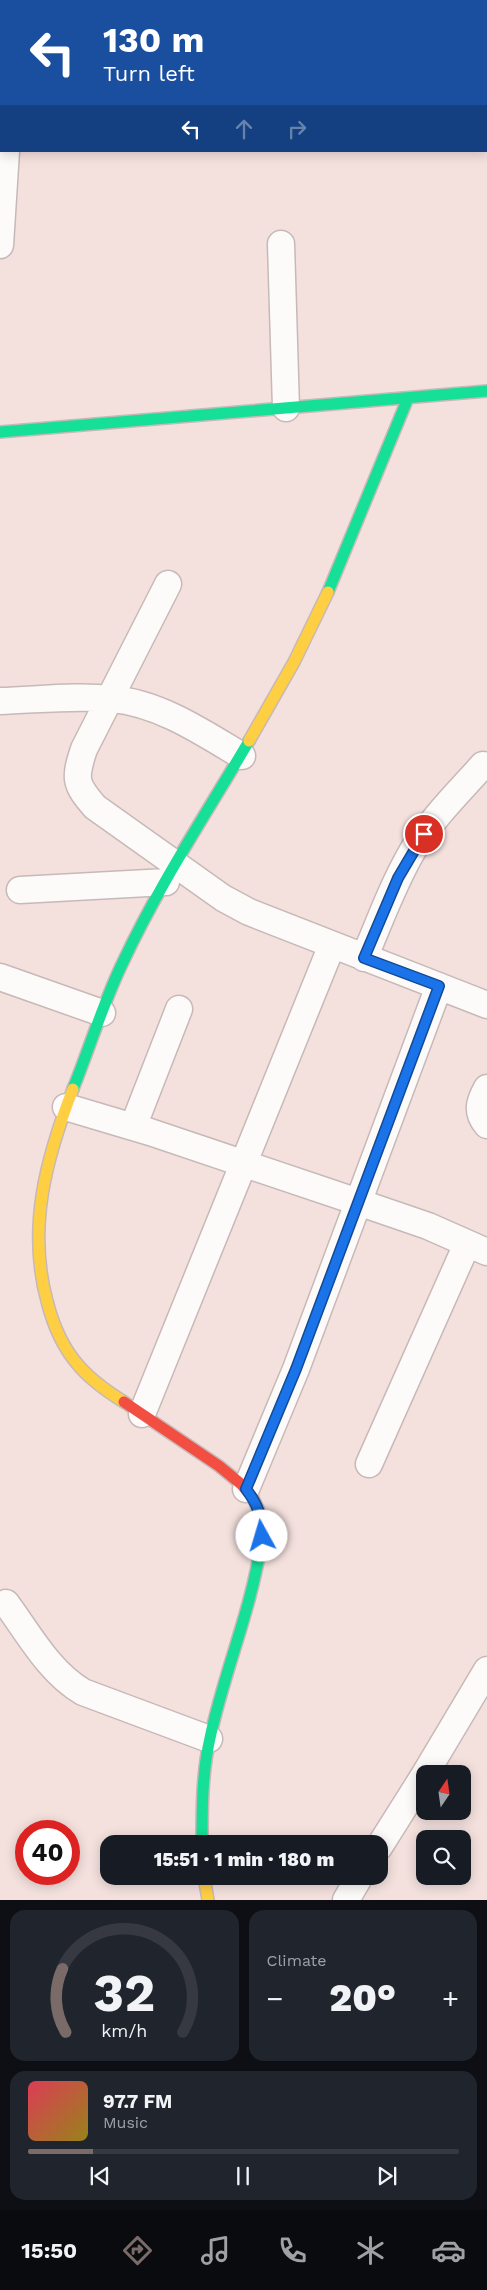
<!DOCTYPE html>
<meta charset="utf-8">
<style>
:root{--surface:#171b24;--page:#20242c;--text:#f1f3f6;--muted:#9ea1a6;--line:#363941;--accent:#7a6b69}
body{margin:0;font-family:"Work Sans",sans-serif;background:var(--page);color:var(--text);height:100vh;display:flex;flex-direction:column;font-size:19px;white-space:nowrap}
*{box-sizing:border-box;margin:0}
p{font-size:16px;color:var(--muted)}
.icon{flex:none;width:28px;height:28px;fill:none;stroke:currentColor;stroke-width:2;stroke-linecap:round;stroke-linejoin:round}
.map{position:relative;height:1900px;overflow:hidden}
.side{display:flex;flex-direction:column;gap:10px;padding:10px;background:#0d0f14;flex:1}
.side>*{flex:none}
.banner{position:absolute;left:0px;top:0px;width:488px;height:152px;box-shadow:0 2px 12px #0003;background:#1a4fa0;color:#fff;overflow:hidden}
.needle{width:32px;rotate:13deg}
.fabs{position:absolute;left:416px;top:1765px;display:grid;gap:10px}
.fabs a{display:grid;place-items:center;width:55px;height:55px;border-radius:10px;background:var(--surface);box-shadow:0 2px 12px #0003;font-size:25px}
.speed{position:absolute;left:15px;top:1820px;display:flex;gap:10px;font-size:25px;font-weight:700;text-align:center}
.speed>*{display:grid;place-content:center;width:65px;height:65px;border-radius:50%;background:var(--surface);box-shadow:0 2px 12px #0003;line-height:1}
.speed .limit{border:8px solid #d22;background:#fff;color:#111}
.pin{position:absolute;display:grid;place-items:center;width:42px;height:42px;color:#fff;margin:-21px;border:2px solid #fff;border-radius:50%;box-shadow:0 1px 5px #0007}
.me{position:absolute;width:55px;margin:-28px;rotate:354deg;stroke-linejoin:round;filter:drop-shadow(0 0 4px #0008)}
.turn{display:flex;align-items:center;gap:18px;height:105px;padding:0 20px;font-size:22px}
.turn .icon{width:65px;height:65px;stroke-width:2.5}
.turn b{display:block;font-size:35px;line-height:42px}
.lanes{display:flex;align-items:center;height:48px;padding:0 20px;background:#0003;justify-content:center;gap:25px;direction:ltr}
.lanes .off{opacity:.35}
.big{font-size:38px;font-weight:800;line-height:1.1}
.side .widget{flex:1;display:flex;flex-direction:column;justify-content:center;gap:8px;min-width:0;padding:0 18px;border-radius:15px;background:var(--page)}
.side .dial{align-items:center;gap:0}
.dial svg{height:130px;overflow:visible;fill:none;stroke:var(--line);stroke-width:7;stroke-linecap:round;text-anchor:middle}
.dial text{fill:var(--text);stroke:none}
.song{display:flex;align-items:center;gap:15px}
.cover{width:60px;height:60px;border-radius:8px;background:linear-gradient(135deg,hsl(350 70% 55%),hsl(50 70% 35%))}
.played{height:5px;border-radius:2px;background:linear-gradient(90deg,var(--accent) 15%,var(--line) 15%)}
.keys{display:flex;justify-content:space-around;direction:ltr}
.heat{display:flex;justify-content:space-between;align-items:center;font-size:28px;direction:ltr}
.side .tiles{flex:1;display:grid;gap:10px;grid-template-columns:1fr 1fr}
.widget:last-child{grid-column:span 2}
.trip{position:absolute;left:100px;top:1835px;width:288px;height:50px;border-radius:15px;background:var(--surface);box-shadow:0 2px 12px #0003;font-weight:800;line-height:50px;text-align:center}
.menu{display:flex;height:80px;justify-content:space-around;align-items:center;background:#090b0e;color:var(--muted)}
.menu .icon{width:35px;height:35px}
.menu .on{color:var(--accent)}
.menu b{font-size:22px;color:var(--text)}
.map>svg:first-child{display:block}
</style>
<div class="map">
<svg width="487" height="1900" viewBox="0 0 487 1900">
<rect width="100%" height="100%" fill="#f4e1de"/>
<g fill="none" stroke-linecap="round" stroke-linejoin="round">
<g stroke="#c7b9b7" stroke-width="29">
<path id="street" d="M0,111H1
M486,112H487
M281,244L286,408
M0,245L6,151
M168,584L84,749C74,779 75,784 95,807L223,898L249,912L487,1005
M0,701C36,700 76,695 112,699C159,703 202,732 242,756
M20,890L166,882
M364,958C380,921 393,884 413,850C432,818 459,792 483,765
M0,977L102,1013
M487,1088C479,1102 476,1112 487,1125
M66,1107L150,1132L358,1202L428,1226L487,1252
M133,1127L179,1009
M142,1414L332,945
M369,1464L467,1244
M246,1489L296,1369L439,986
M6,1603C29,1634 49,1672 83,1692L209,1739
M425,1774L487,1670
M379,1847L425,1774
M346,1900L360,1876"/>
</g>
<g stroke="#c7b9b7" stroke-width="14">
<path id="fast" d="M0,432L487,391
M328,592L408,398
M73,1089C90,1047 103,1003 123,962C159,885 206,814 249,741
M202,1844C202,1809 202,1773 210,1738C224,1672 251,1611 261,1544"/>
</g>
<g stroke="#c7b9b7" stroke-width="14">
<path id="slow" d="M249,741L294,662L328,592
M73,1089C46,1158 27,1228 47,1301C53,1325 63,1348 79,1366C92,1381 108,1392 124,1402
M204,1876L208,1900"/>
</g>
<g stroke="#c7b9b7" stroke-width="14">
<path id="jam" d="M124,1402L219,1466L241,1484L253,1498L261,1515V1544"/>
</g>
<use href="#street" stroke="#fdfafa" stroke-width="26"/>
<use href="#fast" stroke="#16e098" stroke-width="11"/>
<use href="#slow" stroke="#ffcf43" stroke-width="11"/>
<use href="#jam" stroke="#f24e42" stroke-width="11"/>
</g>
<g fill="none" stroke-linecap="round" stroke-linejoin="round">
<g stroke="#114b97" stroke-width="12">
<path id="route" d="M262,1536C262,1516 258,1505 246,1489L296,1369L439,986L364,958L398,878L424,834"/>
</g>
<use href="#route" stroke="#1a73e8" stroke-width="9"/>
</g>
</svg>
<div class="fabs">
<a><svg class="needle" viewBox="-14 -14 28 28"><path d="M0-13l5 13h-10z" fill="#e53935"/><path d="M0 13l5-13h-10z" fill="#9ea1a6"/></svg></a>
<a><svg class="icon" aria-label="search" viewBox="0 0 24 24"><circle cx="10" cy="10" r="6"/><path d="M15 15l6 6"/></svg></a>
</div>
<div class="speed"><div class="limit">40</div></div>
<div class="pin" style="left:424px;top:834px;background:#d93025"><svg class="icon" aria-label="arrive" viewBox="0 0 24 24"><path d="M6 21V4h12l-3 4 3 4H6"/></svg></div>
<svg class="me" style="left:262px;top:1536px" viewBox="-20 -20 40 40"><circle r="19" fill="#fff"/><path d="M0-13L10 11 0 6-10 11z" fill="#1a73e8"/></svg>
<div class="trip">15:51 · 1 min · 180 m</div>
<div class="banner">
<div class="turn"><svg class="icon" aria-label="left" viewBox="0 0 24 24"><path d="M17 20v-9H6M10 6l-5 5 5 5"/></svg><div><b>130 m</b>Turn left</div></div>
<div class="lanes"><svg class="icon" aria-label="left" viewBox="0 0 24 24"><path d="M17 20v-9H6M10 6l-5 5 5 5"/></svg><svg class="icon off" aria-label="ahead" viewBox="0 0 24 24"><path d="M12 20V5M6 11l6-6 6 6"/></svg><svg class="icon off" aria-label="right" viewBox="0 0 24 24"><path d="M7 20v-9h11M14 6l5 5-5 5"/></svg></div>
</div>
</div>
<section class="side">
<div class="tiles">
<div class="widget dial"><svg viewBox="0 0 100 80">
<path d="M14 69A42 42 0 1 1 86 69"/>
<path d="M14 69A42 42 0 0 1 12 30" stroke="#7a6b69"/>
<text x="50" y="56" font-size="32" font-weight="700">32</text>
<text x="50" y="72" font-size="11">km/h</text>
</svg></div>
<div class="widget"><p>Climate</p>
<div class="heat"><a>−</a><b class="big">20°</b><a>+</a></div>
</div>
<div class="widget">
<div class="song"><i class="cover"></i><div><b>97.7 FM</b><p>Music</p></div></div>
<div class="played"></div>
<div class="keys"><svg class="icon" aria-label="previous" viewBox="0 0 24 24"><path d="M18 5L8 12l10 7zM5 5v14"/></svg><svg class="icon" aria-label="pause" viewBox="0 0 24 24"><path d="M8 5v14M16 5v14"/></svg><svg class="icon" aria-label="next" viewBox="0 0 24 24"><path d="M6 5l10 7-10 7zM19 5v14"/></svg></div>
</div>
</div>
</section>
<nav class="menu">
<b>15:50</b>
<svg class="icon on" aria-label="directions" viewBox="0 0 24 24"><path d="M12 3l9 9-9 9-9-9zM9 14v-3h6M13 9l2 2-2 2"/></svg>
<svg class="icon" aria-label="music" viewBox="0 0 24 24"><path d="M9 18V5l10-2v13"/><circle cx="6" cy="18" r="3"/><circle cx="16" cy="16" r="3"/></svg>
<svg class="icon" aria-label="phone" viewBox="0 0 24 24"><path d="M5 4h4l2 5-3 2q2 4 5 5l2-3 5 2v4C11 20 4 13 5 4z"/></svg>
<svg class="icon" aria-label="climate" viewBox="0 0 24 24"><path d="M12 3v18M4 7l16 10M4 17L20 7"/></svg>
<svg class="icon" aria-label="car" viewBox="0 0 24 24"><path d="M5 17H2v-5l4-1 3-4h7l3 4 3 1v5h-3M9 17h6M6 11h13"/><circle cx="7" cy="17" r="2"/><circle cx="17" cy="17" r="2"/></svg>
</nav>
